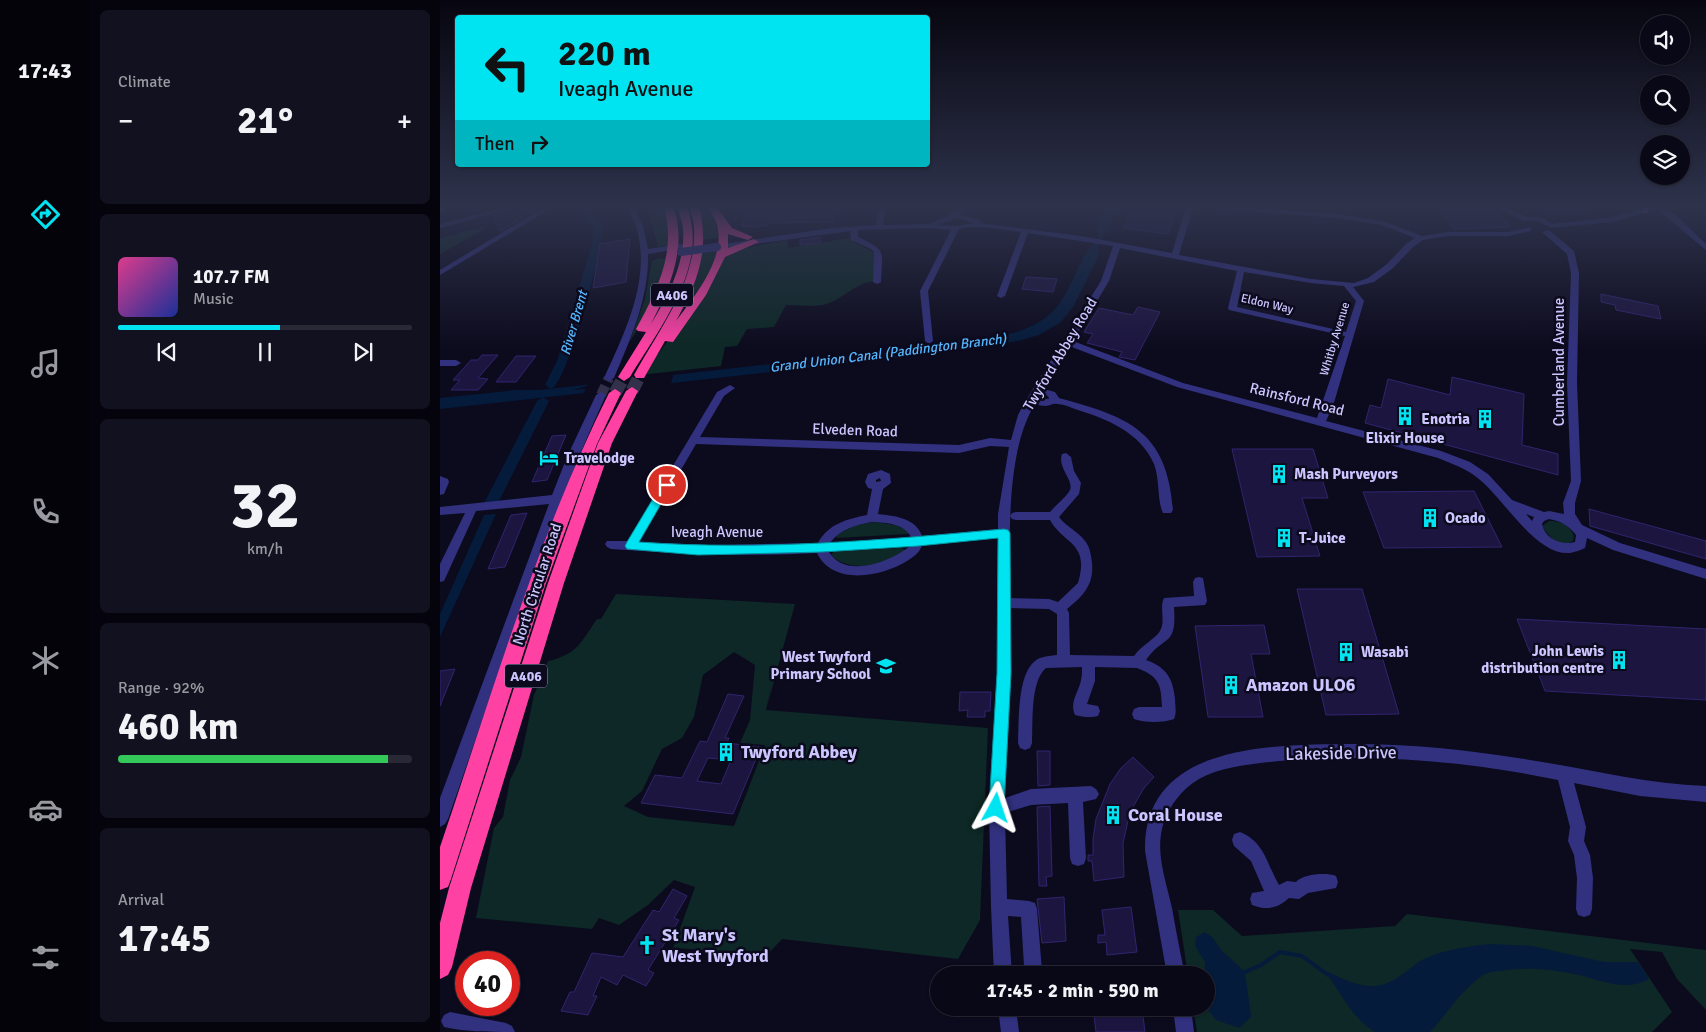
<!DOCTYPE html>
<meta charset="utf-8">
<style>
:root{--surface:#090816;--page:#12111f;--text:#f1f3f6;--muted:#999aa1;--line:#292935;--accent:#00e3f1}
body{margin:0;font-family:Signika,sans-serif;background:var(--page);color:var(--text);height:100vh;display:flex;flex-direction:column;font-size:19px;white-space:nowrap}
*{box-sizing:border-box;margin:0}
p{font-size:16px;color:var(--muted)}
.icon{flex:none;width:28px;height:28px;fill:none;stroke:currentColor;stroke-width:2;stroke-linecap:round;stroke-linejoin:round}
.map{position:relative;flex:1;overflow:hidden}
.drawer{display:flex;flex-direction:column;gap:10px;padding:10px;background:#05040c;width:350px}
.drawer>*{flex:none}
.banner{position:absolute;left:15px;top:15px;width:475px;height:152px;border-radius:5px;box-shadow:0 1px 4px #0004,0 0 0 1px var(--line);background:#00e3f1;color:#111;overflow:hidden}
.controls{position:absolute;left:1200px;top:15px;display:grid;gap:10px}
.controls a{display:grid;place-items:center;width:50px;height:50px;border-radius:50%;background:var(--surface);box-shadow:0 1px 4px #0004,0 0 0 1px var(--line);font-size:25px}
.speed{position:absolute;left:15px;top:951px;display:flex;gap:10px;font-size:25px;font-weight:700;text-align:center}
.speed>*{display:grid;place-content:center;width:65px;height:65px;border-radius:50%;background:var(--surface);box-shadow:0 1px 4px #0004,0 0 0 1px var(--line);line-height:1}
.speed .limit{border:8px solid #d22;background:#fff;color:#111}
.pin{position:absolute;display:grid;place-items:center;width:42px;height:42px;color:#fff;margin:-21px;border:2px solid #fff;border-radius:50%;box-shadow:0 1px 5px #0007}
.me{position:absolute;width:55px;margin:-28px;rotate:5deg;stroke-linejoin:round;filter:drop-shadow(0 0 4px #0008)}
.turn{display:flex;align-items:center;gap:18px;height:105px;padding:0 20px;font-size:22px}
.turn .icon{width:65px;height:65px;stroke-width:2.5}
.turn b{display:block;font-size:35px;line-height:42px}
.then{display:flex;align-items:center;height:48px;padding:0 20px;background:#0003;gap:10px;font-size:19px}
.big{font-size:38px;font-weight:700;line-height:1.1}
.drawer .widget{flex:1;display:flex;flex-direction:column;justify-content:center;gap:8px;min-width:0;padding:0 18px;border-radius:8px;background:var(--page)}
.drawer .dial{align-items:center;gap:0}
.dial b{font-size:65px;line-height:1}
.song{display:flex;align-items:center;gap:15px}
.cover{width:60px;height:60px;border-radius:8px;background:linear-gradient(135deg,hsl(330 70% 55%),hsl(230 70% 35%))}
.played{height:5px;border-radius:2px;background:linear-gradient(90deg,var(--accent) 55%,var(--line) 55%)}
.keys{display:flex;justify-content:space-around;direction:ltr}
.heat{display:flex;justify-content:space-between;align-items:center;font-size:28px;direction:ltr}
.charge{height:8px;border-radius:4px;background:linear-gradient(90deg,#34c759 92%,var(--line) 0)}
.trip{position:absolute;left:490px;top:966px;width:285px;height:50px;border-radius:25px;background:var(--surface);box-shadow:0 1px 4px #0004,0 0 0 1px var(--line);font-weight:700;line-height:50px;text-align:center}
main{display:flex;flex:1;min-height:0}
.dock{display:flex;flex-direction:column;width:90px;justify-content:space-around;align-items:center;background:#040309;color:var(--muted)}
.dock .icon{width:35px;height:35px}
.dock .active{color:var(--accent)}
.dock b{font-size:22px;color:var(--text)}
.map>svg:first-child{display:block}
</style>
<main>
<nav class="dock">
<b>17:43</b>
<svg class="icon active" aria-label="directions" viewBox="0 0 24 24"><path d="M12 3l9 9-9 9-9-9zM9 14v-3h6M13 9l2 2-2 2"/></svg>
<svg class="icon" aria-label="music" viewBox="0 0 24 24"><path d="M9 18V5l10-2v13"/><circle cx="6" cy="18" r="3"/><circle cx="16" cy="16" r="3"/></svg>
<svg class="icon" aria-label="phone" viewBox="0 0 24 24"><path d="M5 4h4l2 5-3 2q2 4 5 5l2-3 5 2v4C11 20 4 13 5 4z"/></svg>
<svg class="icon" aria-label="climate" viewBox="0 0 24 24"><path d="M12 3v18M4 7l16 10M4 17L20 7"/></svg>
<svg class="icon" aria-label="car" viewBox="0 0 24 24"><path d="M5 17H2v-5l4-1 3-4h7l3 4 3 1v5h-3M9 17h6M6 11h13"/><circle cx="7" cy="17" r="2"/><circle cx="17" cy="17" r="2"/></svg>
<svg class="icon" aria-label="filters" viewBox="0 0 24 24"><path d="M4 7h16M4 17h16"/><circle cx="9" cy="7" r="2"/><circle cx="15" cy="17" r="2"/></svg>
</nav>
<section class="drawer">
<div class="widget"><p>Climate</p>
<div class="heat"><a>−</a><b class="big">21°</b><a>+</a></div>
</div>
<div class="widget">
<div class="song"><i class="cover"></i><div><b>107.7 FM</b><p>Music</p></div></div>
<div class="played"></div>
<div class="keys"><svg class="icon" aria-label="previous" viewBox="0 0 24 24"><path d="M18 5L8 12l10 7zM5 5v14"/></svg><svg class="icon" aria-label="pause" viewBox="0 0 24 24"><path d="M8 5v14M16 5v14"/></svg><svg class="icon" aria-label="next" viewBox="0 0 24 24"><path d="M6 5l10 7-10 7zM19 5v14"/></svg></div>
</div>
<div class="widget dial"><b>32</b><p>km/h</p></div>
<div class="widget"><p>Range · 92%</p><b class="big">460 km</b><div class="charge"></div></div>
<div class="widget"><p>Arrival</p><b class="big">17:45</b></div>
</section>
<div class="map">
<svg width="1266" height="1032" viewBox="0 0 1266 1032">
<rect width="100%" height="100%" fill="#0c0a1d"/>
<path fill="#0d2826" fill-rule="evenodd" d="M206,205H225L228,213L229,244L227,246L210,247L218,245Z
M259,205H265L274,218L279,235L277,238L263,240V222Z
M44,227L45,229L0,254V238Z
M409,238C416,246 426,246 434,253V281C416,283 405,297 389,303C377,308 360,305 346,305L334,327L307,329L297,346L285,347L281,366L200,375L225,345L257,300L278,262L295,250L347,240L348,248Z
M276,250C279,264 256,292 248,304H244L258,274L262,252Z
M219,258L226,259C216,294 209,312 189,343L205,299L212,261Z
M1109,521C1120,520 1130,525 1134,536L1133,541C1119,549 1109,537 1102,526Z
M435,522L461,526L470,532L468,534L396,538L398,534L416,525Z
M461,548L467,551C452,567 407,573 391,555L394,551Z
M176,594L355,604L327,707L333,676L326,710L548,728L540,920L518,959L342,939L328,954L233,948L255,887L234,880L208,905L179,925L159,918L152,929L36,918L54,828L63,817L70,780L81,757L94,695L108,661C138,654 140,643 157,619H161ZM294,652L315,665L310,720L300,743L325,745L294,826L208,817L184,806L202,791L222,749L242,738L254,717L263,675Z
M738,910H773L802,936L955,926L967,914L1266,950V1010L1237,979L1222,952L1190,949L1232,1012L1212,1032H757L753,1008H766V975H748Z"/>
<path fill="#051b3b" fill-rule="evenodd" d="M667,205H680L662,238L658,246L659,255L633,307L621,322L599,335L578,341L500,353L0,409V398L76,390H99L385,358L574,333C622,317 623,297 644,256C649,248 656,243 659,233L656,231ZM226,378L225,381L133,390L147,386Z
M56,514L0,637V614L44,515Z
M765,932L773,938L782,951L805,972L811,1017L799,1028L776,1020L766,1007L765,962L755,946L756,937Z
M1051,944L1092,946L1164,962H1198L1209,979C1185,992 1164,981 1139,975C1117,970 1090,967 1067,970C1061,971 1051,971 1045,974C1022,988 1008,1013 990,1032H935C914,1020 901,994 888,975V972C912,983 932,994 957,978C967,972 976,962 986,958C1007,949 1029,946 1051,944Z"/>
<path fill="#0c0a1d" d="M234,373L230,386L143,395L149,381Z"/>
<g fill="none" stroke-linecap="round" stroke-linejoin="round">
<path stroke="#051b3b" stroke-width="4" d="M805,972L821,965L840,952L862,956L888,975"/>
<path fill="#051b3b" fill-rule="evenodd" d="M143,205H151L150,213L162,226V244C156,265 127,384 111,389L105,385L117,361L152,244L153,226L142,213Z
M103,397L109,401L56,507H46L44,503L97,401Z"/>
</g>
<path fill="#1c1540" stroke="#30256e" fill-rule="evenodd" d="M98,205H104L60,231L53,216Z
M317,205H399L393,222L328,223L326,226L314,227L302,226L303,219L308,213H313Z
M693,205L738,206L728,234L683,228Z
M1101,205H1149L1150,210L1112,214Z
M1054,208L1071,227L1014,229L999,209Z
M380,237V243L360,245V240Z
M190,239L186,282L153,288L160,244Z
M586,277L617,279L613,292L582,289Z
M1161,294L1218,306L1221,319L1176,310L1175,305L1161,302Z
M698,307L720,312L695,360L679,357L682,352L647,343L653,334L644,332L659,308L693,315Z
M42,355H58L38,378L48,379L38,390H11L20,380H13L31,360H38Z
M76,356H96L76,382H56Z
M1012,377L1084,394L1082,445L1118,454V475L925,423L930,405L941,408L948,379L1010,395Z
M126,435L107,480L92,482L112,436Z
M792,449H873L888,498H862L880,556L817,557Z
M1034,491L1062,547L944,548L923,492Z
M1149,509L1266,541V559L1150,526Z
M87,513L65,567L48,569L71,515Z
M857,589H922L959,714L886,715Z
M1077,619L1266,629V700L1105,691Z
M824,625L830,654H811L823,717H768L755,626Z
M15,669L0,706V671Z
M520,692H551L550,711H545V717H527L528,710L519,711Z
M288,694L304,696L285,738H289L287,743L321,747L293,814L201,803L215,775L242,778L260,741L267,742ZM268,758L291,760L281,784L257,781Z
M597,751H610V785L598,786Z
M693,757L714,777L704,788L690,812L683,843L684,877L654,881L652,861H648V855H653V839L656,819L670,784L681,768Z
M610,806L612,876L606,877L607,886H599L597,807Z
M233,889L247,896L234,918L239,920L208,970L214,973L206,986L183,975L177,985L161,977L153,996H157L148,1015L121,1011L130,992H134L152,953L183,957L213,910L219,912Z
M624,897L626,941L602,943L597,899Z
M691,907L697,952L667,955L666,942L658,943V935H665L662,910Z
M653,1008H702L705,1032H656Z"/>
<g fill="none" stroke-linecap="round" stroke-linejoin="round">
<path stroke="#32304a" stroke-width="10" stroke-dasharray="10 5" stroke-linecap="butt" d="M161,395L169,378"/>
<path stroke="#32304a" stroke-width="13" stroke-dasharray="13 7" stroke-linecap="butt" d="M192,391L200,375
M175,393L184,377"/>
<path fill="#313180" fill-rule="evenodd" d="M73,205H86L0,228V224Z
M108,205H117L0,275V270Z
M186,205H193L203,226L208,249L242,244L246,246L242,248L208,254C209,298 191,338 174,378L169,381L164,378C185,332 212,278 196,226C193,219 189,212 186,205Z
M439,205H446L443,225L489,224L506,217L520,205H528L518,214L540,220V223L641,236L732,253L745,210L754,205H783L899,214L946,222L982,236L1008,232H1068L1091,227V231L1068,236H1008L983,240L973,247L953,268L934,282L913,287L924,301L893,406L886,421L1001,451L1030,462L1048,474L1072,500L1104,512L1109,511L1124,514L1123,503L1131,481L1127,383L1131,273L1127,254L1102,232L1109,230L1134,251L1139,273L1137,383L1141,481L1135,503V514L1142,525L1180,543L1266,569V579L1173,550L1147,538L1145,548C1141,550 1135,552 1130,553C1096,556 1064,499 1039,479C1027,469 1013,464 998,458L737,387L629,346L604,389L615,392L619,398C688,417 727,430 733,510L731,513H723C717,501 720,480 714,464C700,432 667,419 635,409C630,407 623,404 617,404C613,403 610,406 606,406C602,406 598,405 595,404C565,452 570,542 570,598L609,599L618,602L638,583C650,542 624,545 610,520H576L572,519L570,516L572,513L576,512H610C616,505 626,497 630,490C634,480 617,468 622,454L626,453L631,457L634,471L641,483L639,494L619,517C626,527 638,531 645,541C650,547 651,555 652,563C654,585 643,596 627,609L629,613L630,655L694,656C701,646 716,638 720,631C726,621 719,608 724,598L754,596L753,582L755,578L759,577L763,578L767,601L765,605L734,607C737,648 724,634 706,660C726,667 733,678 735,699C735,706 737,712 734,719C724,723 704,723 694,719L692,714L694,709L699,707H722C721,685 720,677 697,668L655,667V681L647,704L658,706L660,711L658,716C651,718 642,717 635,715C629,702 639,692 641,680C642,676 642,671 642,667L606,668C590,681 593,723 592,743L590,748L585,750L580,748L578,743C579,722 577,675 595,661C601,656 610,656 617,655V614L609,609L570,608L571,673L565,798L591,789L651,786L656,789L659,794L656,799L643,802L646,858L644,864L638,866L632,864L630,858L628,803L591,805L565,813L567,899L589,901L595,903L597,909L602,971L600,975H574L577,969L584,966L581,917L568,916L572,975H554L551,907L549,808L557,673L558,538L482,545C480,553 473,557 467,561C441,577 393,586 377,553C308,557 240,554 171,549L167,547L165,544L167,541H188L277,392L290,385L295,388L284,396L260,437L519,445L550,438L571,440L578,415L586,400L661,281L673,246L588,233L565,296L561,298L557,296L581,232C561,230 538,224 519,229L488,291L493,341L489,344L485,341L480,291L511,230L486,228L418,230V237C448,251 442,251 441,282L437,284L433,282L434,252L431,249L411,240L410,231L277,249L273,247L277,245L391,228L436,225ZM759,208L899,218L942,225L975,238L967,243L947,264L928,278L914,283L871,279L739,255L752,211ZM517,218L533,223L516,226L498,225ZM680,248L797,271L788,308L789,310L905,336L877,418L743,383L633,341L669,281ZM804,272L871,283L904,286L916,301L906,332L797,307ZM601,394L608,396L609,399L598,398ZM256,444L519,453L550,446L569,447L558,514V529L482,536C476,518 455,516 438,514L443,489L451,483L450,474L441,470L428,474L425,482L428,488L432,489L427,515C407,519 388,524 378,543L269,545L199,542ZM440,478L441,481L436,482V480ZM1086,514L1094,517L1092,521ZM1109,519C1121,521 1129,526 1136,535L1135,542C1122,546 1105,539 1102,524L1104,521ZM432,522C446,523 464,523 471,537L390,543C400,529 416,525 432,522ZM470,546C451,562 405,579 389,552Z
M1052,205H1062L1087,217H1102L1112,224L1173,217L1213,205H1225L1224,208L1236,215L1266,244V250L1217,209L1173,222L1111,228L1098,221H1083Z
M0,360H16L21,363L16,366H0Z
M161,392L166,395C103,532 58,677 8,819L5,824L0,827V798L109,504L36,511L4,581L0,582V564L25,513L0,515V507L112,495L127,457L156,395Z
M0,476L8,479L9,482L4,494L0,495Z
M912,744C971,744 1031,750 1090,760C1149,769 1206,784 1266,786V802L1200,796L1134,783L1146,827L1144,841L1150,855L1153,878L1152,909L1150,915L1144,917L1138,915L1136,909L1137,878L1134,855L1128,841L1130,827L1118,780C1027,761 932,753 839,761C812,764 783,766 759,779C742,789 730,805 724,822C714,850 726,881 732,908C736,930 740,953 745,975H727L705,851C703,742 834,745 912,744Z
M800,832C825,842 827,865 839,885L847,881L856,882C863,874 886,872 896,876L898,882L896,888L868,893L859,899L849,898C838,908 827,911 812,905L810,899L812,893L824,891L811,861L794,846L792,840L794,834Z
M558,1008H576L579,1032H561Z
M733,1008H751L754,1032H736Z
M10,1012L66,1023L72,1026L75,1032C52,1032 25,1032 4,1027L1,1021L4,1015Z"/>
<path fill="#b64dff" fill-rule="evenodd" d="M1200,205H1208V213H1202Z"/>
<path fill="#ff41a4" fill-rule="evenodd" d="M223,205H233C248,247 230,287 211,324C228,296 246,262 243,228C242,221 239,213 237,205H247C249,213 251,220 252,228C259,279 215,335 190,377L184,381L178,377L206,332L198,331L196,329C217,291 238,249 223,205Z
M249,205H259C270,250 258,282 236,321C256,294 288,256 276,222C274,216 269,210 266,205H275L292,228L313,237L308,240L288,234V248L314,239L319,242L285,257L266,295L233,342L225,341L204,378H196L194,375C219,330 257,281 254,228C254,220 251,213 249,205Z
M192,387L198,391L172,443L124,583L31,888L12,967L8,975L0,979V923L9,888L108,583L158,443L186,391Z
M175,389L181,393L157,444L105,586L11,879L8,887L0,890V847C51,697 98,535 169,393Z"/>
<path stroke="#00e3f1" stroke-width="2" stroke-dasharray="5 4.5" stroke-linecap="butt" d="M0,210L19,205"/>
<path stroke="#313180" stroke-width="8" d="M241,252L277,247"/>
</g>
<linearGradient id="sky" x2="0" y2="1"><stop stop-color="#070610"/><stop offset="0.59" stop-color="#2e334c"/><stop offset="1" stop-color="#2e334c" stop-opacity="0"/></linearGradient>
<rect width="1266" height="350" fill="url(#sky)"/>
<path fill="#00e3f1" stroke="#00949d" d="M227,481L232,485L199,542C321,551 443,540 564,529L568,530L570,533L571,673L564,808L562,814L556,816L551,814L549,808L557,673L558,538L478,546L382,552L258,555L187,549L185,546L187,542L223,482Z"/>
<defs>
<g id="building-bare" transform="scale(1.5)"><path d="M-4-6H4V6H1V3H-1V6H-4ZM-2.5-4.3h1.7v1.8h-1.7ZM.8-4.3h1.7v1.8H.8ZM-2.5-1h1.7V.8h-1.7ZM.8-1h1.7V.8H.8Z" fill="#00e3f1" stroke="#0c0a1d" stroke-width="2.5" paint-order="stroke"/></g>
<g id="hotel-bare" transform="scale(1.5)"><path d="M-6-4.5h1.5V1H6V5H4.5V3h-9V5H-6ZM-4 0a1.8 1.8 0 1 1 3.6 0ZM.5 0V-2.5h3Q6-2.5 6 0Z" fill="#00e3f1" stroke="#0c0a1d" stroke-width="2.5" paint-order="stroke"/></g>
<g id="school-bare" transform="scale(1.5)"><path d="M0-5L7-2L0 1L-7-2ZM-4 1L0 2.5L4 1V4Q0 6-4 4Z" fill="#00e3f1" stroke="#0c0a1d" stroke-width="2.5" paint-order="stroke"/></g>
<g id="church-bare" transform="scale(1.5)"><path d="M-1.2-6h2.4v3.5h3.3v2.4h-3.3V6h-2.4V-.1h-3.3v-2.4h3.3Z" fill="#00e3f1" stroke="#0c0a1d" stroke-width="2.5" paint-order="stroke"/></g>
</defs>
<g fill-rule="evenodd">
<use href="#building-bare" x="965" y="416"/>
<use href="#building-bare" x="1045" y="419"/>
<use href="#hotel-bare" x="109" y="458"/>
<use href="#building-bare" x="839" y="474"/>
<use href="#building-bare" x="990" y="518"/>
<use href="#building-bare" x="844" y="538"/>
<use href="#building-bare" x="906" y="652"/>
<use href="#building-bare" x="1179" y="660"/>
<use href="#school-bare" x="446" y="666"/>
<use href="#building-bare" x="791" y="685"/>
<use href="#building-bare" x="286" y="752"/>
<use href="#building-bare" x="673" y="815"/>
<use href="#church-bare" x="207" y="945"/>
</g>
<g text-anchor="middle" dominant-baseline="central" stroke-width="5" stroke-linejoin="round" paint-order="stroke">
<g font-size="12" fill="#cbc6ff" stroke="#0c0a1d">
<text transform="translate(827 304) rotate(13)">Eldon Way</text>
<text transform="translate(895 339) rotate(-73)">Whitby Avenue</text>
</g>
<g fill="#0c0a1d" stroke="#928ebb" stroke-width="1">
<rect x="211" y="283.5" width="42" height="23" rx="4"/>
<rect x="65" y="664.5" width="42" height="23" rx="4"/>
</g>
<g font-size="14" font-weight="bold" fill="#cbc6ff">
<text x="232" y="295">A406</text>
<text x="86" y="676">A406</text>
</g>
<g font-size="14" font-style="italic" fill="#54b7ff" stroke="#0c0a1d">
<text transform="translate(134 323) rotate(-74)">River Brent</text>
<text transform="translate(448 353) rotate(-7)">Grand Union Canal (Paddington Branch)</text>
</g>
<g font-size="15" fill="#cbc6ff" stroke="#0c0a1d">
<text transform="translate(620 354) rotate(-59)">Twyford Abbey Road</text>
<text transform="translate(1119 362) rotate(-90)">Cumberland Avenue</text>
<text transform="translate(857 399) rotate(14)">Rainsford Road</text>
<text transform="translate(415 430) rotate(2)">Elveden Road</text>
<text x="277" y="532">Iveagh Avenue</text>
<text transform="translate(97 584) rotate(-72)">North Circular Road</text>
</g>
<g font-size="15" font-weight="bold" fill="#cbc6ff" stroke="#0c0a1d" text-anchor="start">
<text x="1030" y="419" text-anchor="end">Enotria</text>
<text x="965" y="438" text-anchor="middle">Elixir House</text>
<text x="124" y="458">Travelodge</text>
<text x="854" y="474">Mash Purveyors</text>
<text x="1005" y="518">Ocado</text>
<text x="859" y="538">T-Juice</text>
<text x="1164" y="651" text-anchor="end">John Lewis<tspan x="1164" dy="17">distribution centre</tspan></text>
<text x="921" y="652">Wasabi</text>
<text x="431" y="657" text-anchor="end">West Twyford<tspan x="431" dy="17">Primary School</tspan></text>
</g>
<g font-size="18" font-weight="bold" fill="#cbc6ff" stroke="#0c0a1d" text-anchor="start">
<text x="806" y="685">Amazon ULO6</text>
<text x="301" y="752">Twyford Abbey</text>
<text x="688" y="815">Coral House</text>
<text x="222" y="935">St Mary's<tspan x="222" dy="21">West Twyford</tspan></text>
</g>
<g font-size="18" fill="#cbc6ff" stroke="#0c0a1d">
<text transform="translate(901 753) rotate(-1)">Lakeside Drive</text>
</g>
</g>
</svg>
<div class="controls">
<a><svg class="icon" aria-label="sound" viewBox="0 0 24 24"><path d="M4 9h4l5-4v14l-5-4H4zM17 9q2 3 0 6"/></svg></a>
<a><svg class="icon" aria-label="search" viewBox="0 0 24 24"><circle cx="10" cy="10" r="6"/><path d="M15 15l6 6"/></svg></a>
<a><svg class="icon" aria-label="layers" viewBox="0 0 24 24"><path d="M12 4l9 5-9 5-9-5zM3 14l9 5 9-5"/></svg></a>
</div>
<div class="speed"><div class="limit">40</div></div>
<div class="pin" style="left:227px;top:485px;background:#d93025"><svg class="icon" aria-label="arrive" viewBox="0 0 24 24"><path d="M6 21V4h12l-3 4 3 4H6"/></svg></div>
<svg class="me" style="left:556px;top:808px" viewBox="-20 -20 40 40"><path d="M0-17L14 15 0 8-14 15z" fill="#00e3f1" stroke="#fff" stroke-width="4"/></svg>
<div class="trip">17:45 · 2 min · 590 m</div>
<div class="banner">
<div class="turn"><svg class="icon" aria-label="left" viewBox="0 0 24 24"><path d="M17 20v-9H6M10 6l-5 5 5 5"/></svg><div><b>220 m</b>Iveagh Avenue</div></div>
<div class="then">Then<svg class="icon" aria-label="right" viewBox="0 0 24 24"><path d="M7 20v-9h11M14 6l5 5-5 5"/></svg></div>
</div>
</div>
</main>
